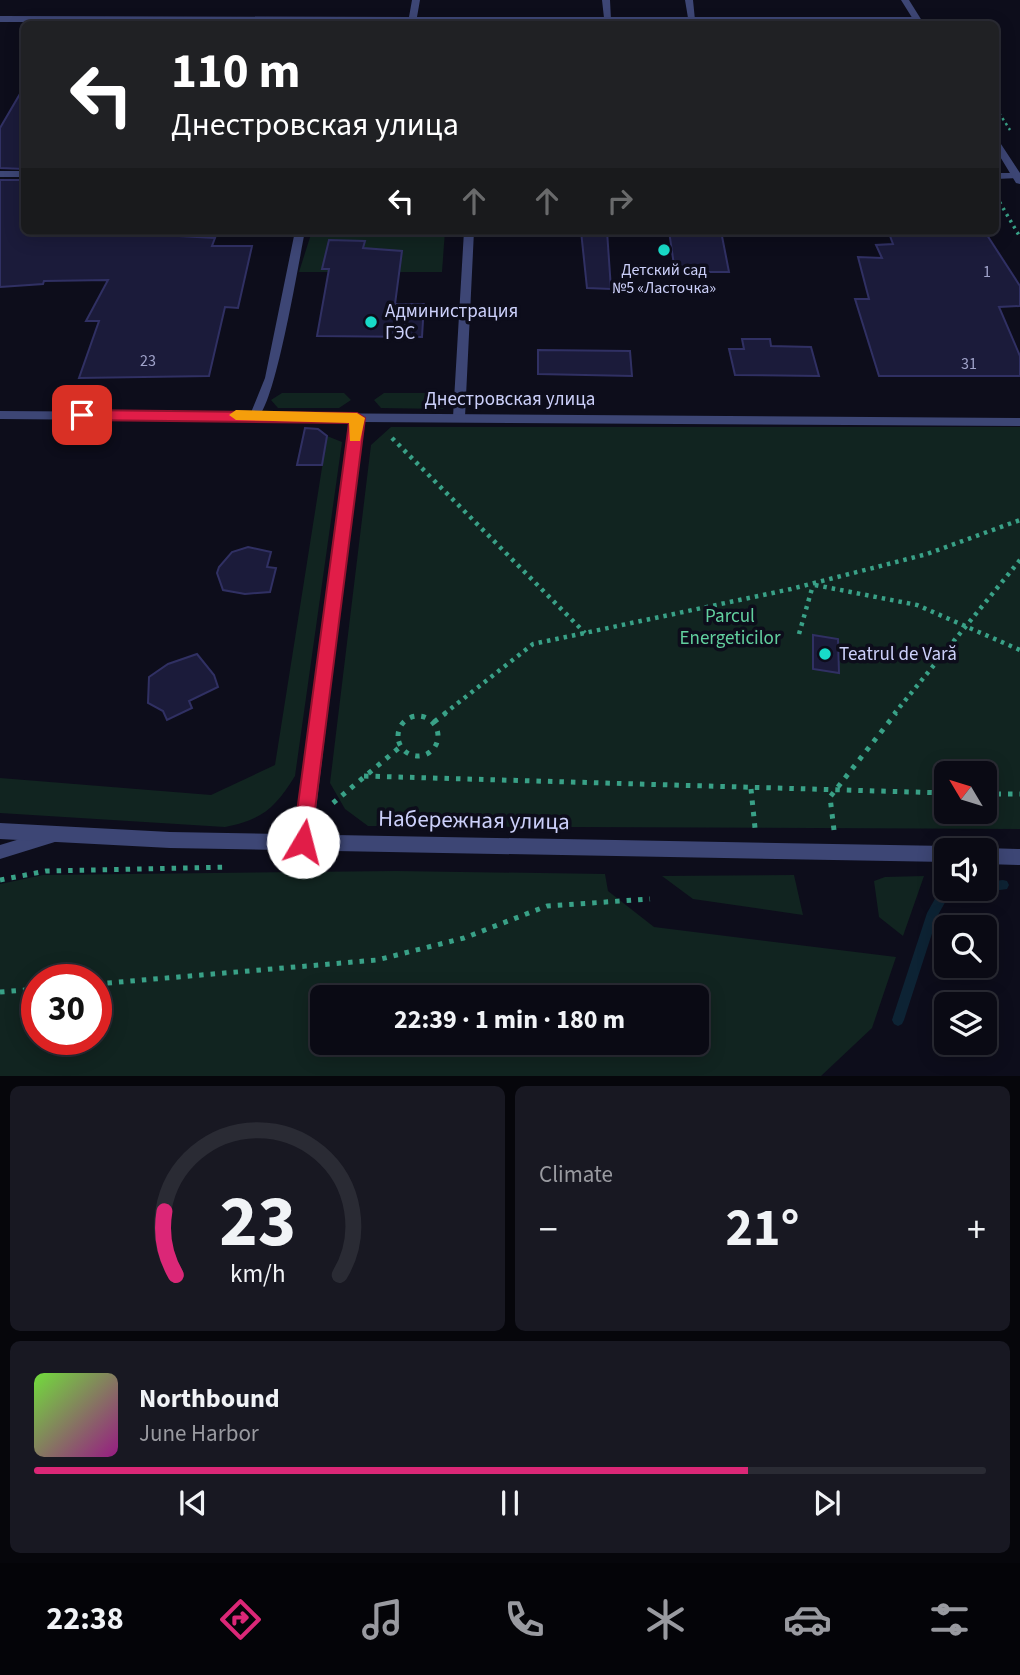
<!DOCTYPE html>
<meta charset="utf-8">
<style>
:root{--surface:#0a0a14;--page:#181822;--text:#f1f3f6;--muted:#999aa0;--line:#2a2b34;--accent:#db2777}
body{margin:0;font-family:"Source Sans 3",sans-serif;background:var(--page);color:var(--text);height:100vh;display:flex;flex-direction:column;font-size:26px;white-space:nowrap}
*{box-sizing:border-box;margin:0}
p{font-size:23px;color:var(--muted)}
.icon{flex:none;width:38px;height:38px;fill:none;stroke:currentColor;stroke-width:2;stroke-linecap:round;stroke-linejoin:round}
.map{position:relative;height:1076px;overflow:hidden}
.details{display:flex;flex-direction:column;gap:10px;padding:10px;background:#06060b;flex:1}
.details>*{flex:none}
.top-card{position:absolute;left:21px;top:21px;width:978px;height:214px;border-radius:10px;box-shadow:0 4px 18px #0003,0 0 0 2px var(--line);background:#202124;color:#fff;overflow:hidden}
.needle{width:46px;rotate:308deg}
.buttons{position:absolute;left:934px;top:761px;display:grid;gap:14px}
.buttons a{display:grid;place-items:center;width:63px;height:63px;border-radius:10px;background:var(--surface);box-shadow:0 4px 18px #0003,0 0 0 2px var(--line);font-size:35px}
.speed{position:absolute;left:21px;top:964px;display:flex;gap:14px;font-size:35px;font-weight:700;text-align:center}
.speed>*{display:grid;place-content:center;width:91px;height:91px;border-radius:50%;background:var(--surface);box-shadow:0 4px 18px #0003,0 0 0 2px var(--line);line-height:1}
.speed .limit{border:10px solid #d22;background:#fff;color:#111}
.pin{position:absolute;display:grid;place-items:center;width:60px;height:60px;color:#fff;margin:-30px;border-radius:14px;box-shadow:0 4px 10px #0006}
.me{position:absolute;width:77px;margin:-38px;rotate:8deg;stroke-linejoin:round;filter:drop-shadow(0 0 5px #0008)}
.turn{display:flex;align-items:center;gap:24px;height:147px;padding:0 35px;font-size:32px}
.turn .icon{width:91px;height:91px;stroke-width:2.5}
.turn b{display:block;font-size:49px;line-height:60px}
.lanes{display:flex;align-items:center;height:66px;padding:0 35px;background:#0003;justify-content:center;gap:35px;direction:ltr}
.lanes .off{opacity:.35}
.big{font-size:52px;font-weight:700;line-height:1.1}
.details .widget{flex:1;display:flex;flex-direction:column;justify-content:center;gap:10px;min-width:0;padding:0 24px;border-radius:10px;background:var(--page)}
.details .dial{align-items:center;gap:0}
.dial svg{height:182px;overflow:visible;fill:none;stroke:var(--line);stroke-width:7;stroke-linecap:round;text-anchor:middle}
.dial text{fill:var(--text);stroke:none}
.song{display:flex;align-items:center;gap:21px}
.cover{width:84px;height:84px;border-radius:10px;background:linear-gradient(135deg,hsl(100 70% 55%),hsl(310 70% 35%))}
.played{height:7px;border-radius:4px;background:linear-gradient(90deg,var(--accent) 75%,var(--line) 75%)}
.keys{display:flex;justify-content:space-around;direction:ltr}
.heat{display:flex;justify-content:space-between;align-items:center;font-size:38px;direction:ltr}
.details .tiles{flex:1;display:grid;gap:10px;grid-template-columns:1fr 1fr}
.widget:last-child{grid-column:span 2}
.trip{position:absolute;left:310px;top:985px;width:399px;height:70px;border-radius:10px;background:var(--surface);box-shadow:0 4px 18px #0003,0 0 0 2px var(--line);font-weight:700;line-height:70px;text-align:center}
.menu{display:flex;height:112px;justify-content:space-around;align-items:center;background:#040408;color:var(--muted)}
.menu .icon{width:49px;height:49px}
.menu .current{color:var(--accent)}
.menu b{font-size:32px;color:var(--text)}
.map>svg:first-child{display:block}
</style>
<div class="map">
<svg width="1020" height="1077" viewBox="0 0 1020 1077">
<rect width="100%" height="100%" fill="#0d0d1b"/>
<path fill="#112420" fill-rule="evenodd" d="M312,231H445L442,272H299Z
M282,393H344L351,400L339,408H278L271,400Z
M384,393H446L453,400L443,409L381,408L374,400Z
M391,427H1020V829L368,826L345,809L330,783L371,445ZM947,774H985V812H947Z
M327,436L342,442L295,776C275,808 262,820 225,827L0,813V778L211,795L275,765Z
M396,871L605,874L608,891L654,927L896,957L872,1028L821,1076H0V884L43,875ZM37,980H96V1040H37ZM322,998H696V1043H322Z
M794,875L803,915L693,899L662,876Z
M924,876L903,936L879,917L874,881L885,877Z"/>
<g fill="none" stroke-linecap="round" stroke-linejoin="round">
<path fill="#0d2334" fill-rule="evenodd" d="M1003,880L1007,881L1009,885L1007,889L985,892L981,891L980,889H985V882Z
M947,886V889H975L973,893L948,897L938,915L904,1020L902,1024L898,1026L894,1024L892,1020L927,913L941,888Z"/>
</g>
<path fill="#1b1b3a" stroke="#303063" stroke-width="2" d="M24,87V169L0,168V128Z
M24,180V231H146L144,234L215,238L212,246H252L238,308L225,307L209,376L79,378L99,321H86L108,280L44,281L43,284L0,287V180Z
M581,231H607L611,289L587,288Z
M669,231H721L729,272H675Z
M987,235L1020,286V306L999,307L1020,356V376H879L855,299H869L858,257L882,258L876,245L893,244L890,236Z
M329,240L365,241L363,248L402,251L395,304H424L422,337L317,336L329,269H322Z
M742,339H770L771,346L811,347L819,376L735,375L729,349H744Z
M538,350L630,351L632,376L538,374Z
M305,428L318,429L327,436L322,465H297Z
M248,547L271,552L267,567L276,568L270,592L245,594L223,590L217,573L219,567L232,552Z
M813,635L838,639L839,673L813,669Z
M197,654L214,675L218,687L189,701L192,708L167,720L163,711L148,703L149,677L168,664Z"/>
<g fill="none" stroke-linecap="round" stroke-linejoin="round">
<path stroke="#39a187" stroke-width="2.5" stroke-dasharray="2.5 3.5" stroke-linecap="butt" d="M996,108L1010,130"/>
<path stroke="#39a187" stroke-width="3.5" stroke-dasharray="2.5 4.5" stroke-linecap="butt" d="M996,196L1020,237"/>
<path stroke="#39a187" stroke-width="4.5" stroke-dasharray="3.5 5" stroke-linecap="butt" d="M392,438L585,633
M815,585L917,605L1020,650
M799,634L813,585
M444,714L533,644L791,589L927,554L1020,520
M894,714L1020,560"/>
<path stroke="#39a187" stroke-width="5" stroke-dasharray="4.5 7" stroke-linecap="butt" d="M398 736a20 20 0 1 1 40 0a20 20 0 1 1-40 0Z
M434,722L446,713
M364,776L947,793
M751,789L755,828
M985,794H1020
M333,803L400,747
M834,830L830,797L896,713
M0,880L46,871L229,867
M96,984L377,960L464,938L547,906L650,899
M0,992L37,989"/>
<path fill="#3d4675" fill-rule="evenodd" d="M602,0H610L611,20L604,18Z
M685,0H693L695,20L688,18Z
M295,231H305C299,260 275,409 256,419L250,415L265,378Z
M464,231H474L465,417L459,421L453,417Z
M53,829L58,831L61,836L58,841L0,859V845Z"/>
<path fill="#3d4675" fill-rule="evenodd" d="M412,0H420L417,17H917L921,20L917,23L417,22L416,24H408V22H0V16L409,17Z
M0,171H24V177H0Z
M996,173H1017L1020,174V178L996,179Z
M0,411L1020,418V426L363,422L312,842L309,848L303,850L297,848L294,842L350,422L0,419Z"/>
<path fill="#3d4675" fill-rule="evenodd" d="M901,0H909L924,24H916Z
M996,140L999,141L1020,173V184L1016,183L996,150Z
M0,823L170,832L947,846L954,850H947V862L170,848L0,839Z
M985,848L1020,849V865L985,864V850H979Z"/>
</g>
<path fill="#e11d48" stroke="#92132f" stroke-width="2" d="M82,410L357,413L365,418L310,849L303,852L296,849L293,842L349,423L82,420L75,415Z"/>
<path fill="#f59e0b" d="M236,410L357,413L365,418L360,441H350L349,423L236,420L229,415Z"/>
<g fill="#18dbc8" stroke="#0d0d1b" stroke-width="2.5">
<circle cx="664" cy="250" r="7"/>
<circle cx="371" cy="322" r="7"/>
<circle cx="825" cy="654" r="7"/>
</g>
<g text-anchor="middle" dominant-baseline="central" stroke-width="7" stroke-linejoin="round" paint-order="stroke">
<g font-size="16" fill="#ccd0fa" stroke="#0d0d1b">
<text x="664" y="270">Детский сад<tspan x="664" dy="18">№5 «Ласточка»</tspan></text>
</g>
<g font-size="16" fill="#a0a3ca">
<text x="987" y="272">1</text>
<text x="148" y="361">23</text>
<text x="969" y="364">31</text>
</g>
<g font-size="19" fill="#ccd0fa" stroke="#0d0d1b" text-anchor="start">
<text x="385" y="311">Администрация<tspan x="385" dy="22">ГЭС</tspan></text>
<text x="839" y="654">Teatrul de Vară</text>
</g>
<g font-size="19" fill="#ccd0fa" stroke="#0d0d1b">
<text x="510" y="399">Днестровская улица</text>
</g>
<g font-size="19" fill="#62d09f" stroke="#0d0d1b">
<text x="730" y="616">Parcul<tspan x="730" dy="22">Energeticilor</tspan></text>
</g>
<g font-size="23" fill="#ccd0fa" stroke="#0d0d1b">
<text transform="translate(474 820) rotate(1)">Набережная улица</text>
</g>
</g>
</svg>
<div class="buttons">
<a><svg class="needle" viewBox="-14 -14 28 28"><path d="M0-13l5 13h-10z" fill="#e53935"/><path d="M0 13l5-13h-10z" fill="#999aa0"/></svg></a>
<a><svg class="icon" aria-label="sound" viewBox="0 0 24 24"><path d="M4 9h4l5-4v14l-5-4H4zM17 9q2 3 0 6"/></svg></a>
<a><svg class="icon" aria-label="search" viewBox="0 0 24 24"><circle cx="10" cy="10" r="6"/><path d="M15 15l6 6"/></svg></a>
<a><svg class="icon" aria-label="layers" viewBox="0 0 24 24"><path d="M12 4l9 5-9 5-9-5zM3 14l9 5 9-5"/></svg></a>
</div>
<div class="speed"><div class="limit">30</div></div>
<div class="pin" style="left:82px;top:415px;background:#d93025"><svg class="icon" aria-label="arrive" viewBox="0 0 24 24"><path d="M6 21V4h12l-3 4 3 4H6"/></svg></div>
<svg class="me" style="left:303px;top:842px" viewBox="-20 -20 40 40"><circle r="19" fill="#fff"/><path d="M0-13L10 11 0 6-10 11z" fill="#e11d48"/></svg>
<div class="trip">22:39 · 1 min · 180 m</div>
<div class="top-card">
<div class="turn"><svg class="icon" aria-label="left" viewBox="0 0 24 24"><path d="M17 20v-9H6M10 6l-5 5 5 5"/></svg><div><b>110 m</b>Днестровская улица</div></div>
<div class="lanes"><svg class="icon" aria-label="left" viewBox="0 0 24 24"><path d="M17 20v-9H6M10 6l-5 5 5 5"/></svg><svg class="icon off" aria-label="ahead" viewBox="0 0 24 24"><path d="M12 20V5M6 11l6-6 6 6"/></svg><svg class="icon off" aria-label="ahead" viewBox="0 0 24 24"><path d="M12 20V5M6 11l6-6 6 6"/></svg><svg class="icon off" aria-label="right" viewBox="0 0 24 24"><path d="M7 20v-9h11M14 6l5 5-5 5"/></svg></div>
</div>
</div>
<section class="details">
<div class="tiles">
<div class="widget dial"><svg viewBox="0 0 100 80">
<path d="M14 69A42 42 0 1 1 86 69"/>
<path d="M14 69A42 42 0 0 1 9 41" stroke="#db2777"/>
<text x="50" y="56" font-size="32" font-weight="700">23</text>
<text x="50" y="72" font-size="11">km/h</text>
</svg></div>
<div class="widget"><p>Climate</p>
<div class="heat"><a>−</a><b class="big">21°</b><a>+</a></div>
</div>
<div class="widget">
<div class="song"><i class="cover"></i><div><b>Northbound</b><p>June Harbor</p></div></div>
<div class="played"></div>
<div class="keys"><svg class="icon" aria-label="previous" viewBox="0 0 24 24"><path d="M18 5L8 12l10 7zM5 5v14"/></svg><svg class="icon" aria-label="pause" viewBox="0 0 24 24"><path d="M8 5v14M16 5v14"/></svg><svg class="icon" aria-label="next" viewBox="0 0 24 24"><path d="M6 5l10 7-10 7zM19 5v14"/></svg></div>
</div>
</div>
</section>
<nav class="menu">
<b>22:38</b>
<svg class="icon current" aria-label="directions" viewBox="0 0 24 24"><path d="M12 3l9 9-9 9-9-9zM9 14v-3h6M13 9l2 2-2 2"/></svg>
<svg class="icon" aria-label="music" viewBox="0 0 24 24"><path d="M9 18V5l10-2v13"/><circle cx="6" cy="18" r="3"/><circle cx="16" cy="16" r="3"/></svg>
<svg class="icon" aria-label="phone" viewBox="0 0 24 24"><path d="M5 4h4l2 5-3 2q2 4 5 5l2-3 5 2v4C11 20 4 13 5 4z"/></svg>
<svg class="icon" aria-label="climate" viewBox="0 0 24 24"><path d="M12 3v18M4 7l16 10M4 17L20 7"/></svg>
<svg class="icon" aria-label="car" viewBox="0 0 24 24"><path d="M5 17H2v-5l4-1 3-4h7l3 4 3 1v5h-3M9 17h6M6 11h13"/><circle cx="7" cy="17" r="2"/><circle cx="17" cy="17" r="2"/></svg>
<svg class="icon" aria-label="filters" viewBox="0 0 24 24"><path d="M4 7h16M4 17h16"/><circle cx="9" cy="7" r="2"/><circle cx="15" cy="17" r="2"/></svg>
</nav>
